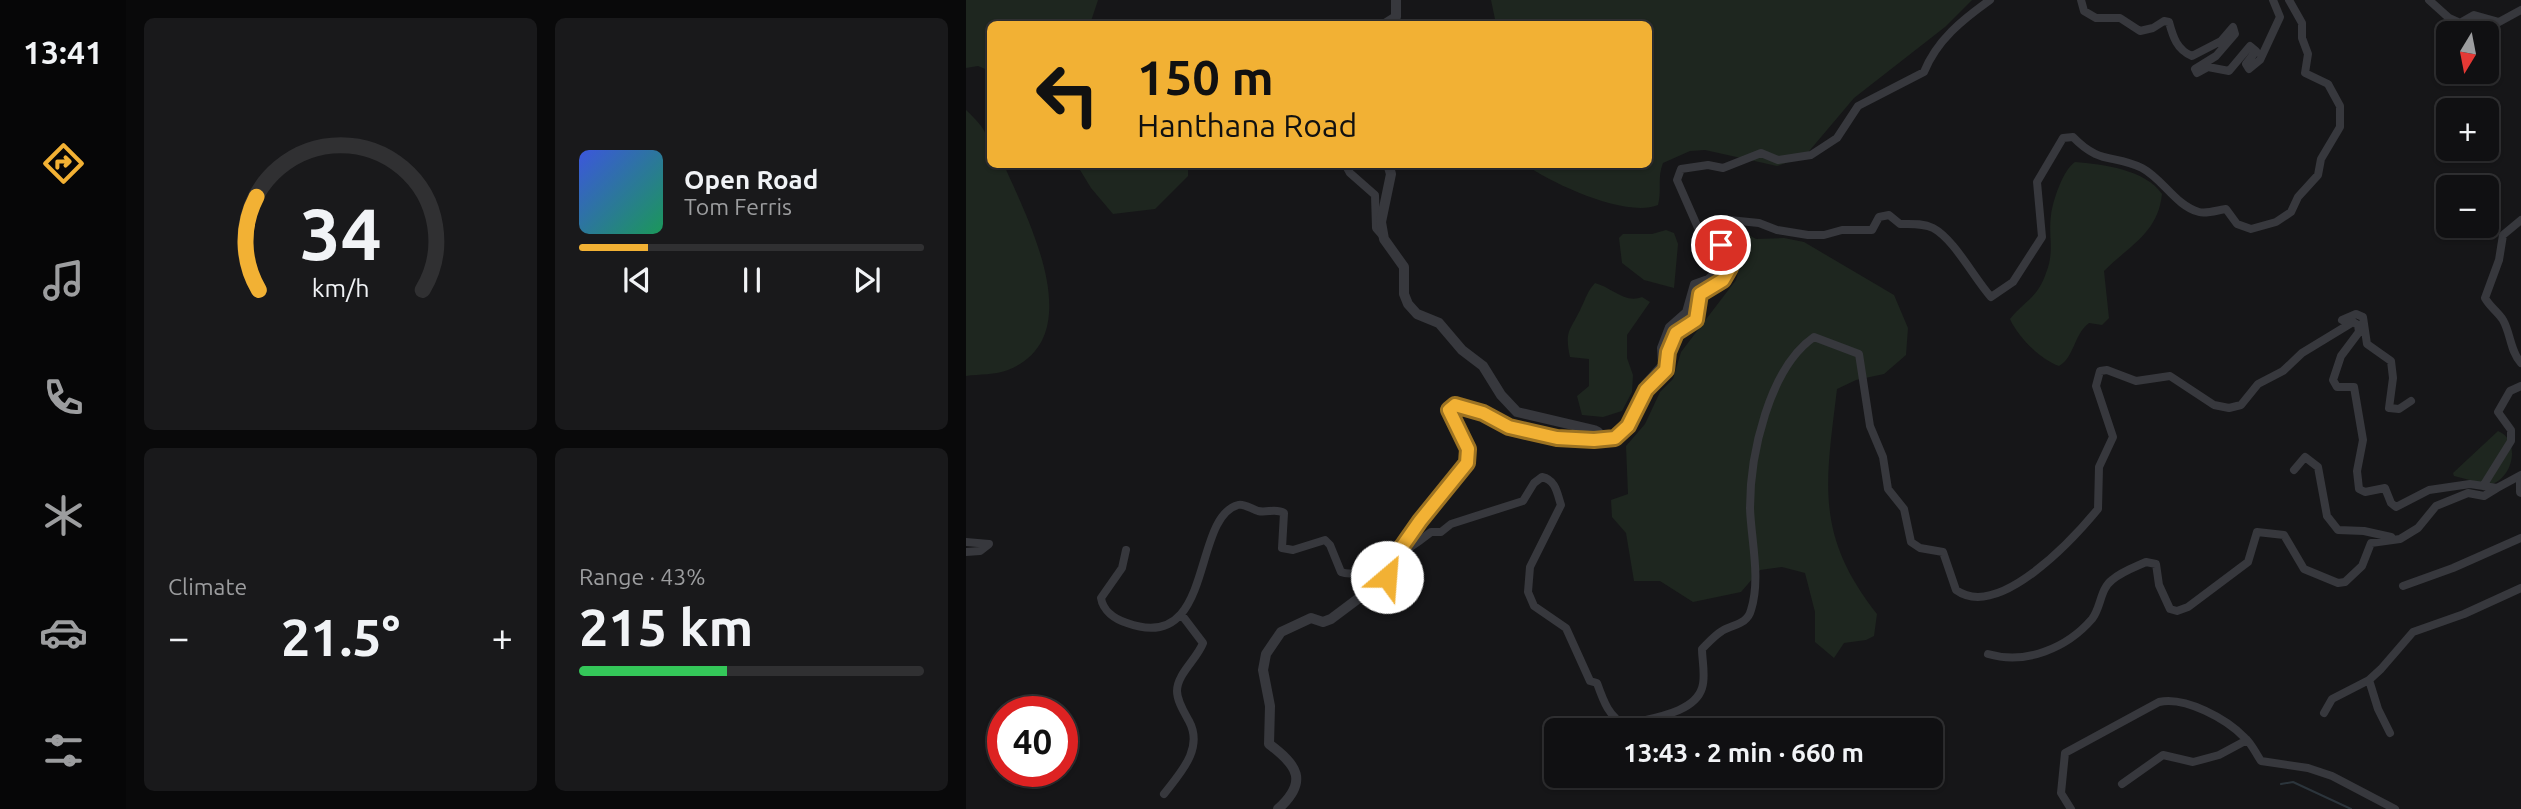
<!DOCTYPE html>
<meta charset="utf-8">
<style>
:root{--surface:#101012;--page:#19191b;--text:#f1f3f6;--muted:#9c9d9f;--line:#303032;--accent:#f2b134}
body{margin:0;font-family:Ubuntu,sans-serif;background:var(--page);color:var(--text);height:100vh;display:flex;flex-direction:column;font-size:26px;white-space:nowrap}
*{box-sizing:border-box;margin:0}
p{font-size:23px;color:var(--muted)}
.icon{flex:none;width:38px;height:38px;fill:none;stroke:currentColor;stroke-width:2;stroke-linecap:round;stroke-linejoin:round}
.map{position:relative;flex:1;overflow:hidden}
.side{display:flex;flex-direction:column;gap:18px;padding:18px;background:#09090a;width:840px}
.side>*{flex:none}
.banner{position:absolute;left:21px;top:21px;width:665px;height:147px;border-radius:10px;box-shadow:0 2px 5px #0004,0 0 0 2px var(--line);background:#f2b134;color:#111;overflow:hidden}
.needle{width:46px;rotate:190deg}
.controls{position:absolute;left:1470px;top:21px;display:grid;gap:14px}
.controls a{display:grid;place-items:center;width:63px;height:63px;border-radius:10px;background:var(--surface);box-shadow:0 2px 5px #0004,0 0 0 2px var(--line);font-size:35px}
.speed{position:absolute;left:21px;top:696px;display:flex;gap:14px;font-size:35px;font-weight:700;text-align:center}
.speed>*{display:grid;place-content:center;width:91px;height:91px;border-radius:50%;background:var(--surface);box-shadow:0 2px 5px #0004,0 0 0 2px var(--line);line-height:1}
.speed .limit{border:10px solid #d22;background:#fff;color:#111}
.pin{position:absolute;display:grid;place-items:center;width:60px;height:60px;color:#fff;margin:-30px;border:4px solid #fff;border-radius:50%;box-shadow:0 2px 7px #0007}
.me{position:absolute;width:77px;margin:-38px;rotate:27deg;stroke-linejoin:round;filter:drop-shadow(0 0 5px #0008)}
.turn{display:flex;align-items:center;gap:24px;height:147px;padding:0 35px;font-size:32px}
.turn .icon{width:91px;height:91px;stroke-width:2.5}
.turn b{display:block;font-size:49px;line-height:60px}
.big{font-size:52px;font-weight:700;line-height:1.1}
.side .card{flex:1;display:flex;flex-direction:column;justify-content:center;gap:10px;min-width:0;padding:0 24px;border-radius:10px;background:var(--page)}
.side .dial{align-items:center;gap:0}
.dial svg{height:182px;overflow:visible;fill:none;stroke:var(--line);stroke-width:7;stroke-linecap:round;text-anchor:middle}
.dial text{fill:var(--text);stroke:none}
.song{display:flex;align-items:center;gap:21px}
.cover{width:84px;height:84px;border-radius:10px;background:linear-gradient(135deg,hsl(230 70% 55%),hsl(150 70% 35%))}
.played{height:7px;border-radius:4px;background:linear-gradient(90deg,var(--accent) 20%,var(--line) 20%)}
.keys{display:flex;justify-content:space-around;direction:ltr}
.heat{display:flex;justify-content:space-between;align-items:center;font-size:38px;direction:ltr}
.charge{height:10px;border-radius:5px;background:linear-gradient(90deg,#34c759 43%,var(--line) 0)}
.side .tiles{flex:1;display:grid;gap:18px;grid-template-columns:repeat(2,1fr)}
.trip{position:absolute;left:578px;top:718px;width:399px;height:70px;border-radius:10px;background:var(--surface);box-shadow:0 2px 5px #0004,0 0 0 2px var(--line);font-weight:700;line-height:70px;text-align:center}
main{display:flex;flex:1;min-height:0}
.menu{display:flex;flex-direction:column;width:126px;justify-content:space-around;align-items:center;background:#060607;color:var(--muted)}
.menu .icon{width:49px;height:49px}
.menu .on{color:var(--accent)}
.menu b{font-size:32px;color:var(--text)}
.map>svg:first-child{display:block}
</style>
<main>
<nav class="menu">
<b>13:41</b>
<svg class="icon on" aria-label="directions" viewBox="0 0 24 24"><path d="M12 3l9 9-9 9-9-9zM9 14v-3h6M13 9l2 2-2 2"/></svg>
<svg class="icon" aria-label="music" viewBox="0 0 24 24"><path d="M9 18V5l10-2v13"/><circle cx="6" cy="18" r="3"/><circle cx="16" cy="16" r="3"/></svg>
<svg class="icon" aria-label="phone" viewBox="0 0 24 24"><path d="M5 4h4l2 5-3 2q2 4 5 5l2-3 5 2v4C11 20 4 13 5 4z"/></svg>
<svg class="icon" aria-label="climate" viewBox="0 0 24 24"><path d="M12 3v18M4 7l16 10M4 17L20 7"/></svg>
<svg class="icon" aria-label="car" viewBox="0 0 24 24"><path d="M5 17H2v-5l4-1 3-4h7l3 4 3 1v5h-3M9 17h6M6 11h13"/><circle cx="7" cy="17" r="2"/><circle cx="17" cy="17" r="2"/></svg>
<svg class="icon" aria-label="filters" viewBox="0 0 24 24"><path d="M4 7h16M4 17h16"/><circle cx="9" cy="7" r="2"/><circle cx="15" cy="17" r="2"/></svg>
</nav>
<section class="side">
<div class="tiles">
<div class="card dial"><svg viewBox="0 0 100 80">
<path d="M14 69A42 42 0 1 1 86 69"/>
<path d="M14 69A42 42 0 0 1 13 28" stroke="#f2b134"/>
<text x="50" y="56" font-size="32" font-weight="700">34</text>
<text x="50" y="72" font-size="11">km/h</text>
</svg></div>
<div class="card">
<div class="song"><i class="cover"></i><div><b>Open Road</b><p>Tom Ferris</p></div></div>
<div class="played"></div>
<div class="keys"><svg class="icon" aria-label="previous" viewBox="0 0 24 24"><path d="M18 5L8 12l10 7zM5 5v14"/></svg><svg class="icon" aria-label="pause" viewBox="0 0 24 24"><path d="M8 5v14M16 5v14"/></svg><svg class="icon" aria-label="next" viewBox="0 0 24 24"><path d="M6 5l10 7-10 7zM19 5v14"/></svg></div>
</div>
<div class="card"><p>Climate</p>
<div class="heat"><a>−</a><b class="big">21.5°</b><a>+</a></div>
</div>
<div class="card"><p>Range · 43%</p><b class="big">215 km</b><div class="charge"></div></div>
</div>
</section>
<div class="map">
<svg width="1555" height="809" viewBox="0 0 1555 809">
<rect width="100%" height="100%" fill="#161618"/>
<path fill="#1e261f" d="M0,0H132L124,24H24V71L12,66L0,68Z
M525,0H1006L979,27L888,98L839,156L811,166L739,150L724,151L697,163C691,178 696,190 692,205C660,218 587,184 560,165L682,164V24H530Z
M0,110C21,130 24,136 24,164L38,165C61,218 125,337 42,370C30,375 13,374 0,376Z
M1109,162C1137,164 1180,170 1196,194C1192,233 1164,245 1138,271L1143,318L1136,325L1123,323C1108,334 1108,358 1093,366C1074,359 1052,337 1044,319C1059,300 1071,299 1080,273C1089,251 1082,236 1085,215C1087,200 1097,170 1109,162Z
M111,165H222V176L189,209L147,214L125,188Z
M767,226L790,239L818,238L838,242L928,295L942,328L940,355L918,374L890,380L871,389C860,482 848,534 911,614L908,636L900,640L878,643L868,658L849,642V612L839,573L816,567L794,570L775,592L727,602L694,581H668L660,533L646,517L645,500L662,494L660,446L679,424L694,392L707,379L715,352L770,280L773,269L761,240Z
M700,230L708,233L712,244L708,288L678,280L656,263L653,238L657,234H686Z
M629,283C645,287 659,304 676,297L684,302L661,335V358L667,375L666,392L656,411L637,417L616,415L611,396L623,386V359L604,357C598,330 605,330 615,308C620,298 621,292 629,283Z
M1532,431C1555,440 1548,479 1523,485L1488,476L1487,473Z"/>
<g fill="none" stroke-linecap="round" stroke-linejoin="round">
<path stroke="#2c353c" stroke-width="2" d="M1315,784L1327,782L1385,809"/>
<path stroke="#37383d" stroke-width="8" d="M1024,0C996,20 971,40 958,72L892,106L871,138L845,155L812,160L795,153L757,168L742,165L715,169L711,180L751,271L742,279L728,284L720,312L703,327L695,348L696,365L679,384L680,390C709,372 693,352 711,333C715,328 724,324 730,320L734,294L757,280L764,268L755,245V227L763,220L793,223L811,230L842,235H858L876,230H906L913,217L923,215L934,224C945,224 957,223 967,228C988,239 1008,278 1025,297L1047,282L1076,237L1071,182L1097,138L1107,137C1134,165 1147,154 1176,168C1197,179 1210,206 1233,212C1241,214 1252,210 1260,209L1271,224L1285,229L1310,222L1325,212L1332,197L1352,175L1355,159L1374,127V106L1362,84L1339,73L1342,54L1336,38V23L1323,0
M1115,0L1118,11L1130,18H1154L1174,31L1187,28L1198,21L1203,22C1207,37 1211,50 1226,56L1255,41L1267,27L1269,34L1250,56L1229,69L1231,73L1242,67L1263,71L1284,46L1290,51L1280,64L1283,69L1294,60L1314,17L1307,0
M1463,0L1483,18L1494,23L1508,15L1533,22L1555,10
M379,164L384,173L409,195L410,228L417,236
M1555,220L1537,235L1533,260L1519,298C1524,307 1532,312 1537,320C1545,334 1544,351 1555,363
M1382,323L1376,320L1390,314L1397,317L1401,344L1425,361L1427,378L1423,408L1433,409L1445,401
M628,440C663,436 665,419 680,390
M1328,470L1339,457L1352,467L1361,516L1372,530L1398,531L1425,537
M1517,486L1545,441V430L1532,412L1544,391L1555,386
M0,542L23,544L14,551L0,552
M160,550L156,568L135,598C137,611 149,619 161,623C249,655 225,518 272,505C278,503 285,509 292,511C301,513 310,508 318,513L316,548L327,550L359,540L364,545L375,572C397,581 446,547 465,532H475L485,524L557,501L568,483L576,477C590,480 591,493 595,505L564,567L562,592L568,606L600,628L624,681L631,683C637,700 643,718 660,725C683,718 728,714 736,688C740,677 736,660 736,649C742,643 749,635 756,631C767,624 781,625 785,610C795,579 785,539 784,508C784,455 803,368 848,337L893,354L904,426L917,457L922,489L938,509L945,542L954,548L977,552L990,590C1033,621 1108,538 1132,509L1133,467L1147,437L1130,386L1134,371L1141,370L1170,381L1204,376L1248,405L1263,408L1275,405L1292,384L1317,371L1336,353L1387,322L1392,325L1393,332L1375,356L1367,380L1371,387H1388L1397,440L1391,471L1393,489L1399,492L1419,488L1425,503L1430,507L1463,490L1504,484L1531,488L1555,475
M1437,586L1487,568L1555,538
M1022,654C1060,665 1101,648 1126,619C1135,608 1134,589 1146,580C1155,572 1169,567 1180,562L1190,564L1193,585L1204,609L1211,611L1222,607L1282,562L1291,532L1318,535L1338,569L1372,583L1379,582L1396,566L1405,543L1434,539L1452,528L1470,506L1502,493L1518,496L1531,488
M1403,680L1412,709L1424,733
M1358,713L1366,699L1403,680L1415,669L1447,632L1498,614L1555,588
M1156,784L1197,755L1227,762L1253,755L1281,740
M198,794C214,773 238,749 223,721C218,712 211,701 211,691C211,674 231,659 237,643L215,614
M1105,809L1095,793L1099,753L1193,702C1219,696 1261,719 1279,738C1286,744 1290,754 1295,761L1342,768L1366,776L1429,809"/>
<path stroke="#37383d" stroke-width="10" d="M419,24L430,17V0
M1555,480V492
M312,809C343,781 331,765 303,744L304,706L297,670L300,654L315,632L345,618L357,622L365,619L421,577L454,521L501,463L502,449L483,410L489,405C510,407 525,422 545,428C572,435 600,439 628,440L631,437L632,432L628,430L551,412L535,395L517,366L496,350L473,323L451,314L442,304L438,294V267L418,239L415,222L425,174L422,164"/>
</g>
<g fill="none" stroke-linecap="round" stroke-linejoin="round">
<g stroke="#9d7322" stroke-width="18">
<path id="route" d="M421,577L433,551L454,521L501,463L502,449L483,410L489,405L517,413L543,427L591,438L628,440L649,438L662,426L680,390L700,370L702,352L710,333L730,320L734,294L757,280L764,268L755,245"/>
</g>
<use href="#route" stroke="#f2b134" stroke-width="12"/>
</g>
</svg>
<div class="controls">
<a><svg class="needle" viewBox="-14 -14 28 28"><path d="M0-13l5 13h-10z" fill="#e53935"/><path d="M0 13l5-13h-10z" fill="#9c9d9f"/></svg></a>
<a>+</a>
<a>−</a>
</div>
<div class="speed"><div class="limit">40</div></div>
<div class="pin" style="left:755px;top:245px;background:#d93025"><svg class="icon" aria-label="arrive" viewBox="0 0 24 24"><path d="M6 21V4h12l-3 4 3 4H6"/></svg></div>
<svg class="me" style="left:421px;top:577px" viewBox="-20 -20 40 40"><circle r="19" fill="#fff"/><path d="M0-13L10 11 0 6-10 11z" fill="#f2b134"/></svg>
<div class="trip">13:43 · 2 min · 660 m</div>
<div class="banner">
<div class="turn"><svg class="icon" aria-label="left" viewBox="0 0 24 24"><path d="M17 20v-9H6M10 6l-5 5 5 5"/></svg><div><b>150 m</b>Hanthana Road</div></div>
</div>
</div>
</main>
